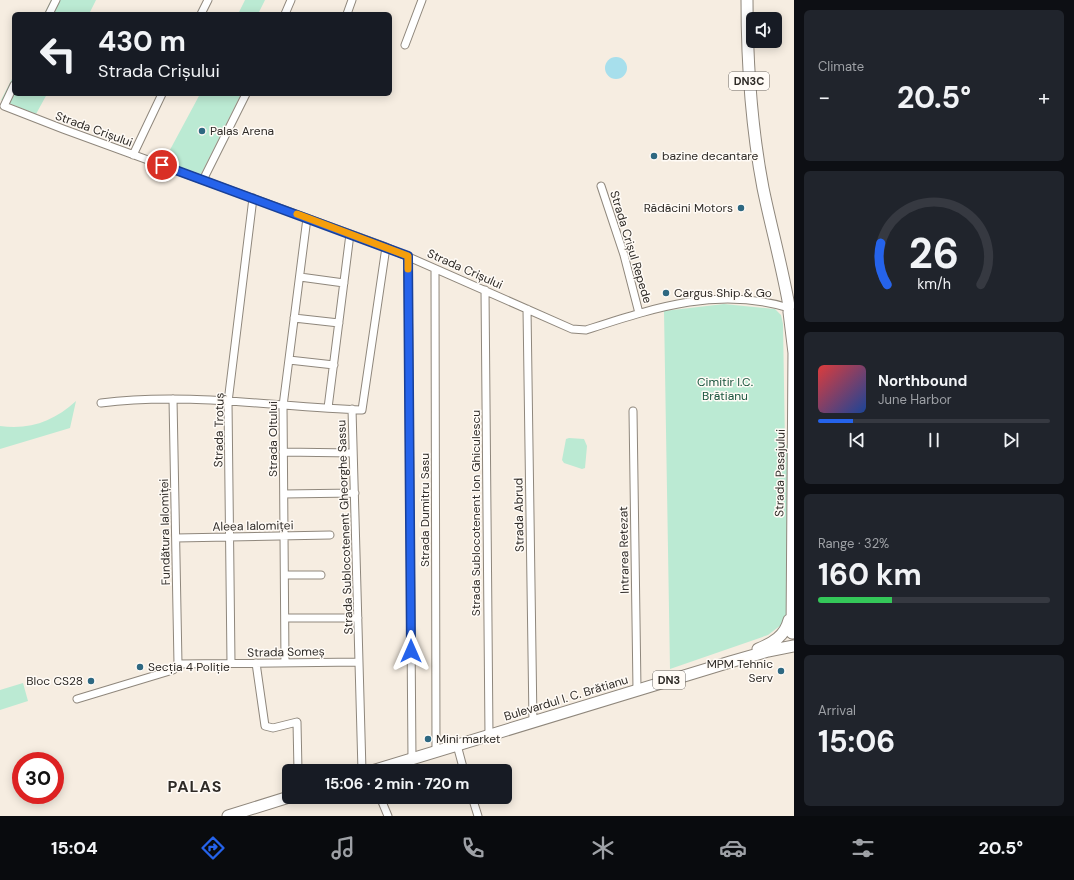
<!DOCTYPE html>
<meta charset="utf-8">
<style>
:root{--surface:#171b24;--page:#20242c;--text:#f1f3f6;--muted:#9ea1a6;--line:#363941;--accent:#2563eb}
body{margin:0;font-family:"DM Sans",sans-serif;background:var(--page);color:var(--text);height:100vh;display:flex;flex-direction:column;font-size:15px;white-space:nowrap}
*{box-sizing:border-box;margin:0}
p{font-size:13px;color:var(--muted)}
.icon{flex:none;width:22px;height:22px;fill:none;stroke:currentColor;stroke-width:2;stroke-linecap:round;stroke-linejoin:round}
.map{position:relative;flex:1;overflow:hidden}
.panel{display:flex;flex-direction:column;gap:10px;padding:10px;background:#0d0f14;width:280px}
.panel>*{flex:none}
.hud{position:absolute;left:12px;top:12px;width:380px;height:84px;border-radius:6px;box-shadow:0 2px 10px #0003;background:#171b24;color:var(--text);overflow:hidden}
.buttons{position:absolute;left:746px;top:12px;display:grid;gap:8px}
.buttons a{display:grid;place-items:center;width:36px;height:36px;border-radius:6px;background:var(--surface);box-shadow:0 2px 10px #0003;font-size:20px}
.speed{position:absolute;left:12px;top:752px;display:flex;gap:8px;font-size:20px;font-weight:700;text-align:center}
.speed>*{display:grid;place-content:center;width:52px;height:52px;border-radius:50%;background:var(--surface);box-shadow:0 2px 10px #0003;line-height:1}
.speed .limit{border:6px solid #d22;background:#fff;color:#111}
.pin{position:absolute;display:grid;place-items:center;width:34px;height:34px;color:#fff;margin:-17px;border:2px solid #fff;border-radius:50%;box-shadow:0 1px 4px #0007}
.me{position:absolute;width:44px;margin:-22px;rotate:0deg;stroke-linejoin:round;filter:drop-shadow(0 0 3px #0008)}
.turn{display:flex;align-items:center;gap:14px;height:84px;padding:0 20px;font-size:18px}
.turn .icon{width:52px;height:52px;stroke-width:2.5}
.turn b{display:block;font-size:28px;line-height:34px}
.big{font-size:30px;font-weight:700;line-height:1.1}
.panel .tile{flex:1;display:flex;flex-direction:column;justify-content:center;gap:6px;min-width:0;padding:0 14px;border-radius:6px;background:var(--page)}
.panel .dial{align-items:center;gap:0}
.dial svg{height:104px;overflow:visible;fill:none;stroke:var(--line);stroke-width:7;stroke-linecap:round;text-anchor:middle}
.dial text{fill:var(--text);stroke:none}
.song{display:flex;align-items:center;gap:12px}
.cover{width:48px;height:48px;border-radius:6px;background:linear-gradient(135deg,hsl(0 70% 55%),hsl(220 70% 35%))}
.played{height:4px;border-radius:2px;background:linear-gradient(90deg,var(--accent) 15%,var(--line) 15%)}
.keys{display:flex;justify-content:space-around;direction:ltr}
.heat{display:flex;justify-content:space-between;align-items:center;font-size:22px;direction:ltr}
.charge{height:6px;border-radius:3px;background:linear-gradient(90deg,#34c759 32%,var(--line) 0)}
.trip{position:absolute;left:282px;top:764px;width:230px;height:40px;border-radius:6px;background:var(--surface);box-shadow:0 2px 10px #0003;font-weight:700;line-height:40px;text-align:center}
.tab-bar{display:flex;height:64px;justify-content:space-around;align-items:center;background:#090b0e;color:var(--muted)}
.tab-bar .icon{width:28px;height:28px}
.tab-bar .active{color:var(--accent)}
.tab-bar b{font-size:18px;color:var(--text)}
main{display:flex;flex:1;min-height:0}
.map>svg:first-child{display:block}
</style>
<main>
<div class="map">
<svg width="794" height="816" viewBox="0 0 794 816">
<rect width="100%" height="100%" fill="#f6ede1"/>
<path fill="#bbead3" d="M51,0H96L89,14H44Z
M245,0H265L258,14H238Z
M14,75V94H47L36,114L1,100Z
M200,94H241L201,174L164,161Z
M724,304L775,309L781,315L783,324L785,445L794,444V621L781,625L768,635L670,669L664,311Z
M76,401L70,428L0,449V426C31,430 54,421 76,401Z
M569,438L584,439L587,446L585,468L582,469L564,463L562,460L566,439Z
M23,683L28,701L0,710V690Z"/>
<path fill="#a7dfec" d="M605 68a11 11 0 1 1 22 0a11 11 0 1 1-22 0Z"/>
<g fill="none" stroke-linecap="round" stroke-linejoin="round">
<g stroke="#8f877c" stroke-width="9">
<path id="street" d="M49,14L56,0
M201,14L208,0
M285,14L291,0
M347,14L352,0
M405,45L422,0
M14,85L4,106L63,129L386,247L572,329L586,330C654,308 718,286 789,308
M133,155L162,94
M203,180L246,94
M601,186L624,255L639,313
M408,256L412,759
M435,269L436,752
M300,277L344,283
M485,290L489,735
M527,309L533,722
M294,318L339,323
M289,360L334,365
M173,399L178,664
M101,403C187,392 276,407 362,410L386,247
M328,408L350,234
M352,409L362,771
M633,411L637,689
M283,452L353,453
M284,494L355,493
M176,538L330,535
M285,575H321
M285,618H358
M231,663L228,402L253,198
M256,663L265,726L273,728L297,722L298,771
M285,663L283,406L307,218
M178,664L359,662
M77,699L173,670L178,664
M457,745L464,771
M380,797L388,816
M472,797L478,816"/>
</g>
<g stroke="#8f877c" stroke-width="13">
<path id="primary" d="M747,0C747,63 751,125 763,188C771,227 782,266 789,306
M789,312L794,353
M792,633L794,350
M758,649C773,643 785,636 789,620
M372,771L730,662L768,651L794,646
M228,816L289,797"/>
</g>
<use href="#street" stroke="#fff" stroke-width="7"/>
<use href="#primary" stroke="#fff" stroke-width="11"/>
</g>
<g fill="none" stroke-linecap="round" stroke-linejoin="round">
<g stroke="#184099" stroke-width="10">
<path id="route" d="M162,165L408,256L411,651"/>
</g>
<use href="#route" stroke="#2563eb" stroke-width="7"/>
<path stroke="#f59e0b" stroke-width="7" d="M297,214L408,256V269"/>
</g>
<g fill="#2e6881" stroke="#fffbf6" stroke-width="1.5">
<circle cx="202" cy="131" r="4"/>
<circle cx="654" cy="156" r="4"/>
<circle cx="741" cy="208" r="4"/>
<circle cx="666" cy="293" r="4"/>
<circle cx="140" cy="667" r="4"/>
<circle cx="781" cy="671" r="4"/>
<circle cx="91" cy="681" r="4"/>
<circle cx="428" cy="739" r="4"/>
</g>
<g text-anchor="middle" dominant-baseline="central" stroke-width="3" stroke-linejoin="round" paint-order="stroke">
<g fill="#fffbf6" stroke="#6d6965" stroke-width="1">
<rect x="729" y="72" width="40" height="18" rx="3"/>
<rect x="653" y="671" width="32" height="18" rx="3"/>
</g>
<g font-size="11" font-weight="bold" fill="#2f2b27">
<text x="749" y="81">DN3C</text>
<text x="669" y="680">DN3</text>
</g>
<g font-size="12" fill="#2f2b27" stroke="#fffbf6">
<text transform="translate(94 129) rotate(20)">Strada Crișului</text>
<text transform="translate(631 247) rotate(73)">Strada Crișul Repede</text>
<text transform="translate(465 269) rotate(24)">Strada Crișului</text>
<text transform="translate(219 430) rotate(-89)">Strada Trotuș</text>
<text transform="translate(273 439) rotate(-90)">Strada Oltului</text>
<text transform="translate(780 473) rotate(-89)">Strada Pasajului</text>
<text transform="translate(425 510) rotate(-90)">Strada Dumitru Sasu</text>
<text transform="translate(476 513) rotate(-90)">Strada Sublocotenent Ion Ghiculescu</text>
<text transform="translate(519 515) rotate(-91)">Strada Abrud</text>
<text transform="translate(253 526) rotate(-1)">Aleea Ialomiței</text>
<text transform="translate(345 527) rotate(-92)">Strada Sublocotenent Gheorghe Sassu</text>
<text transform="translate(165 532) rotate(-91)">Fundătura Ialomiței</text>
<text transform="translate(624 550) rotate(-91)">Intrarea Retezat</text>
<text transform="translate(286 652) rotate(-1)">Strada Someș</text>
<text transform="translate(566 698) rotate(-17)">Bulevardul I. C. Brătianu</text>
</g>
<g font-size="12" fill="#2f2b27" stroke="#fffbf6" text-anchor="start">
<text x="210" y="131">Palas Arena</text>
<text x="662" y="156">bazine decantare</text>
<text x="733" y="208" text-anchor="end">Rădăcini Motors</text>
<text x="674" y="293">Cargus Ship &amp; Go</text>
<text x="773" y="664" text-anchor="end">MPM Tehnic<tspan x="773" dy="14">Serv</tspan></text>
<text x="148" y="667">Secția 4 Poliție</text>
<text x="83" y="681" text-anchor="end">Bloc CS28</text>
<text x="436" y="739">Mini market</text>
</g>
<g font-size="12" fill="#19543d" stroke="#fffbf6">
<text x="725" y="382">Cimitir I.C.<tspan x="725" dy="14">Brătianu</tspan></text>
</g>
<g font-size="16" font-weight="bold" letter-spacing="1" fill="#2f2b27" stroke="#fffbf6">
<text x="195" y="786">PALAS</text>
</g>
</g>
</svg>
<div class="buttons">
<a><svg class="icon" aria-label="sound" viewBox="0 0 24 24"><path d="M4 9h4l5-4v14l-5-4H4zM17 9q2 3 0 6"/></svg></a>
</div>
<div class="speed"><div class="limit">30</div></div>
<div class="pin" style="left:162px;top:165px;background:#d93025"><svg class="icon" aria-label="arrive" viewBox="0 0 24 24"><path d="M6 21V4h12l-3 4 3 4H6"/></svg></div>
<svg class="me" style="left:411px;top:651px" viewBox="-20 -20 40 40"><path d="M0-17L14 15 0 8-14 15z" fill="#2563eb" stroke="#fff" stroke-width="4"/></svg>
<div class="trip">15:06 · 2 min · 720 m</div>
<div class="hud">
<div class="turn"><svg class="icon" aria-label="left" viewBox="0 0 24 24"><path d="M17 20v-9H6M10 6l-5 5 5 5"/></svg><div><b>430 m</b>Strada Crișului</div></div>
</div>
</div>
<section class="panel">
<div class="tile"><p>Climate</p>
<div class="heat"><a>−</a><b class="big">20.5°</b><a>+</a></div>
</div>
<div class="tile dial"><svg viewBox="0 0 100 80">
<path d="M14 69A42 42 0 1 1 86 69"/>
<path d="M14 69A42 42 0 0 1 9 37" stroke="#2563eb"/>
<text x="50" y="56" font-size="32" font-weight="700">26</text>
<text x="50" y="72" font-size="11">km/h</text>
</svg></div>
<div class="tile">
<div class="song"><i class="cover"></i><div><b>Northbound</b><p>June Harbor</p></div></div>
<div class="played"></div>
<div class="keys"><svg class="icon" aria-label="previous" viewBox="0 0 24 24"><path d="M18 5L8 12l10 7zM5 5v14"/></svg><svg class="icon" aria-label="pause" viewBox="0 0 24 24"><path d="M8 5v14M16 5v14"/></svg><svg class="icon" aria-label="next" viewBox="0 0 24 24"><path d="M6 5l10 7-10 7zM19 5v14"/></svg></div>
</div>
<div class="tile"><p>Range · 32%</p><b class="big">160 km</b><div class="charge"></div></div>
<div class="tile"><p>Arrival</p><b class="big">15:06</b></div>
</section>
</main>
<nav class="tab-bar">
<b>15:04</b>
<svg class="icon active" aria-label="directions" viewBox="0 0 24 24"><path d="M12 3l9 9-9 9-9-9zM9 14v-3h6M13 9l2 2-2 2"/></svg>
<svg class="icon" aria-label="music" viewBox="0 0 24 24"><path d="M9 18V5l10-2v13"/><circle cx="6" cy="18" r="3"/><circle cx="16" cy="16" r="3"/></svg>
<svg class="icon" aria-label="phone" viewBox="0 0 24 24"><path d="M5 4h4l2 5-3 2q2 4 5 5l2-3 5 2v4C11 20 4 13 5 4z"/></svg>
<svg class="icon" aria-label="climate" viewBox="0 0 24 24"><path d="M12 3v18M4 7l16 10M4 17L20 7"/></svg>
<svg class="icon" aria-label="car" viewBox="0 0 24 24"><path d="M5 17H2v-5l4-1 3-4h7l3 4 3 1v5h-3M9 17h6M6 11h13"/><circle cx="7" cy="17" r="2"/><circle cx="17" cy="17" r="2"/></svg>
<svg class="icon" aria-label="filters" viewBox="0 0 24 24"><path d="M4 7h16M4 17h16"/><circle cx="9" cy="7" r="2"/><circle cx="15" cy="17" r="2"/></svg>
<b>20.5°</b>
</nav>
